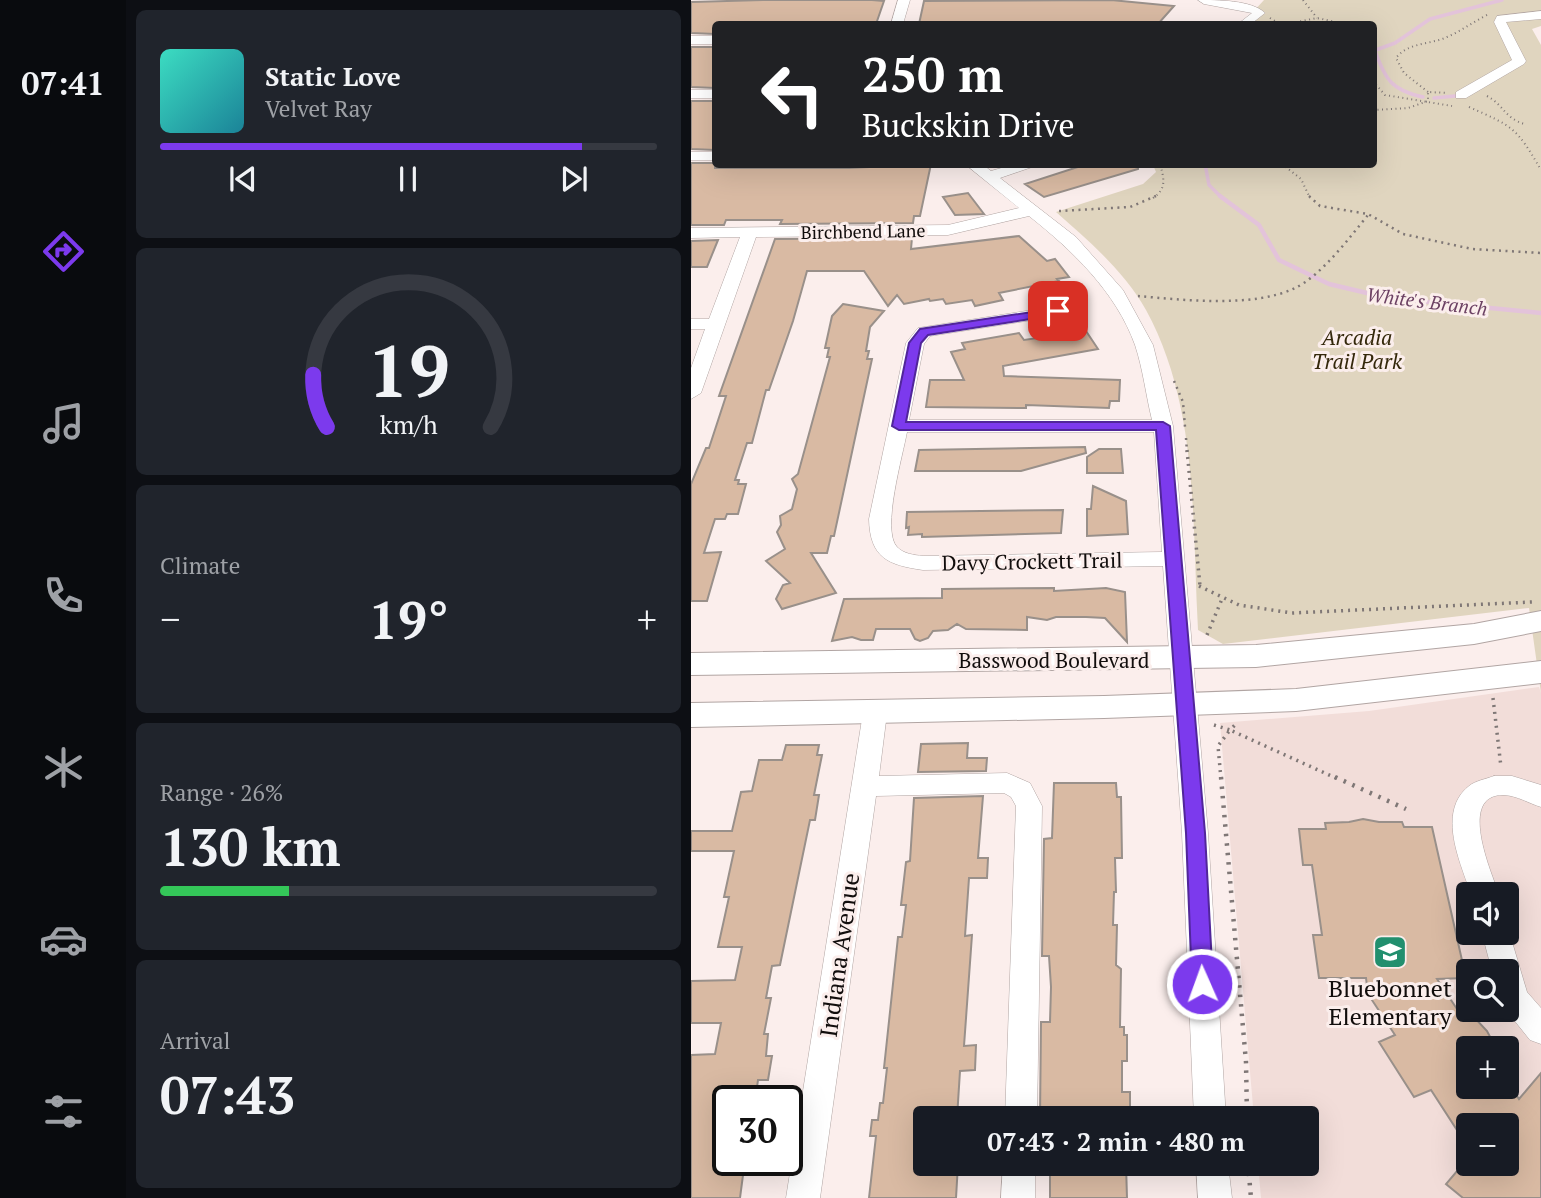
<!DOCTYPE html>
<meta charset="utf-8">
<style>
:root{--surface:#171b24;--page:#20242c;--text:#f1f3f6;--muted:#9ea1a6;--line:#363941;--accent:#7c3aed}
body{margin:0;font-family:"PT Serif",serif;background:var(--page);color:var(--text);height:100vh;display:flex;flex-direction:column;font-size:26px;white-space:nowrap}
*{box-sizing:border-box;margin:0}
p{font-size:23px;color:var(--muted)}
.icon{flex:none;width:38px;height:38px;fill:none;stroke:currentColor;stroke-width:2;stroke-linecap:round;stroke-linejoin:round}
.map{position:relative;flex:1;overflow:hidden}
.details{display:flex;flex-direction:column;gap:10px;padding:10px;background:#0d0f14;width:565px}
.details>*{flex:none}
.hud{position:absolute;left:21px;top:21px;width:665px;height:147px;border-radius:7px;box-shadow:0 7px 28px #0002;background:#202124;color:#fff;overflow:hidden}
.buttons{position:absolute;left:765px;top:882px;display:grid;gap:14px}
.buttons a{display:grid;place-items:center;width:63px;height:63px;border-radius:7px;background:var(--surface);box-shadow:0 7px 28px #0002;font-size:35px}
.speed{position:absolute;left:21px;top:1085px;display:flex;gap:14px;font-size:35px;font-weight:700;text-align:center}
.speed>*{display:grid;place-content:center;width:91px;height:91px;border-radius:50%;background:var(--surface);box-shadow:0 7px 28px #0002;line-height:1}
.speed .limit{border:4px solid #111;border-radius:10px;background:#fff;color:#111}
.pin{position:absolute;display:grid;place-items:center;width:60px;height:60px;color:#fff;margin:-30px;border-radius:14px;box-shadow:0 4px 10px #0006}
.me{position:absolute;width:77px;margin:-38px;rotate:358deg;stroke-linejoin:round;filter:drop-shadow(0 0 5px #0008)}
.turn{display:flex;align-items:center;gap:24px;height:147px;padding:0 35px;font-size:32px}
.turn .icon{width:91px;height:91px;stroke-width:2.5}
.turn b{display:block;font-size:49px;line-height:60px}
.big{font-size:52px;font-weight:800;line-height:1.1}
.details .tile{flex:1;display:flex;flex-direction:column;justify-content:center;gap:10px;min-width:0;padding:0 24px;border-radius:10px;background:var(--page)}
.details .dial{align-items:center;gap:0}
.dial svg{height:182px;overflow:visible;fill:none;stroke:var(--line);stroke-width:7;stroke-linecap:round;text-anchor:middle}
.dial text{fill:var(--text);stroke:none}
.song{display:flex;align-items:center;gap:21px}
.cover{width:84px;height:84px;border-radius:10px;background:linear-gradient(135deg,hsl(170 70% 55%),hsl(190 70% 35%))}
.played{height:7px;border-radius:4px;background:linear-gradient(90deg,var(--accent) 85%,var(--line) 85%)}
.keys{display:flex;justify-content:space-around;direction:ltr}
.heat{display:flex;justify-content:space-between;align-items:center;font-size:38px;direction:ltr}
.charge{height:10px;border-radius:5px;background:linear-gradient(90deg,#34c759 26%,var(--line) 0)}
.trip{position:absolute;left:222px;top:1106px;width:406px;height:70px;border-radius:7px;background:var(--surface);box-shadow:0 7px 28px #0002;font-weight:800;line-height:70px;text-align:center}
main{display:flex;flex:1;min-height:0}
.menu{display:flex;flex-direction:column;width:126px;justify-content:space-around;align-items:center;background:#090b0e;color:var(--muted)}
.menu .icon{width:49px;height:49px}
.menu .selected{color:var(--accent)}
.menu b{font-size:32px;color:var(--text)}
.map>svg:first-child{display:block}
</style>
<main>
<nav class="menu">
<b>07:41</b>
<svg class="icon selected" aria-label="directions" viewBox="0 0 24 24"><path d="M12 3l9 9-9 9-9-9zM9 14v-3h6M13 9l2 2-2 2"/></svg>
<svg class="icon" aria-label="music" viewBox="0 0 24 24"><path d="M9 18V5l10-2v13"/><circle cx="6" cy="18" r="3"/><circle cx="16" cy="16" r="3"/></svg>
<svg class="icon" aria-label="phone" viewBox="0 0 24 24"><path d="M5 4h4l2 5-3 2q2 4 5 5l2-3 5 2v4C11 20 4 13 5 4z"/></svg>
<svg class="icon" aria-label="climate" viewBox="0 0 24 24"><path d="M12 3v18M4 7l16 10M4 17L20 7"/></svg>
<svg class="icon" aria-label="car" viewBox="0 0 24 24"><path d="M5 17H2v-5l4-1 3-4h7l3 4 3 1v5h-3M9 17h6M6 11h13"/><circle cx="7" cy="17" r="2"/><circle cx="17" cy="17" r="2"/></svg>
<svg class="icon" aria-label="filters" viewBox="0 0 24 24"><path d="M4 7h16M4 17h16"/><circle cx="9" cy="7" r="2"/><circle cx="15" cy="17" r="2"/></svg>
</nav>
<section class="details">
<div class="tile">
<div class="song"><i class="cover"></i><div><b>Static Love</b><p>Velvet Ray</p></div></div>
<div class="played"></div>
<div class="keys"><svg class="icon" aria-label="previous" viewBox="0 0 24 24"><path d="M18 5L8 12l10 7zM5 5v14"/></svg><svg class="icon" aria-label="pause" viewBox="0 0 24 24"><path d="M8 5v14M16 5v14"/></svg><svg class="icon" aria-label="next" viewBox="0 0 24 24"><path d="M6 5l10 7-10 7zM19 5v14"/></svg></div>
</div>
<div class="tile dial"><svg viewBox="0 0 100 80">
<path d="M14 69A42 42 0 1 1 86 69"/>
<path d="M14 69A42 42 0 0 1 8 46" stroke="#7c3aed"/>
<text x="50" y="56" font-size="32" font-weight="700">19</text>
<text x="50" y="72" font-size="11">km/h</text>
</svg></div>
<div class="tile"><p>Climate</p>
<div class="heat"><a>−</a><b class="big">19°</b><a>+</a></div>
</div>
<div class="tile"><p>Range · 26%</p><b class="big">130 km</b><div class="charge"></div></div>
<div class="tile"><p>Arrival</p><b class="big">07:43</b></div>
</section>
<div class="map">
<svg width="850" height="1198" viewBox="0 0 850 1198">
<rect width="100%" height="100%" fill="#fbeeec"/>
<path fill="#f2ddd9" fill-rule="evenodd" d="M848,687L850,693V1198H570L567,1164H616V1118H563L529,723L678,711ZM777,894H816V933H777ZM777,971H816V1010H777ZM777,1048H816V1087H777ZM777,1125H816V1164H777Z"/>
<path fill="#e0d5bf" d="M573,0H850V26L841,29L850,45V693L838,608L532,644L507,630C501,523 508,407 455,310C433,271 398,241 365,212L452,184L465,172L462,165L682,164V24H551Z"/>
<g fill="none" stroke-linecap="round" stroke-linejoin="round">
<path stroke="#e3c3da" stroke-width="3.5" d="M682,51L704,43L739,19L811,0
M684,51C695,80 700,90 732,97
M743,98L764,96
M514,164L518,185L531,198"/>
<path stroke="#e3c3da" stroke-width="4.5" d="M529,196L568,225L588,260L638,284L697,298L850,313"/>
</g>
<path fill="#d9baa3" stroke="#99908a" stroke-width="2" d="M72,0H181L193,1L185,24H24V34L0,33V2Z
M420,0L483,6L467,24H228L233,1Z
M24,47V88L0,87V47Z
M24,101V150L0,149V101Z
M24,163V168H158L240,164L229,216H223L222,223L89,224L91,220H35L33,225H0V163Z
M396,164H447V169L353,197L334,184Z
M277,193L293,214L264,215L252,197Z
M328,236L356,261L364,259L378,277L366,279L368,281L308,293L312,300L284,306L281,300L255,304L252,299L239,301L238,299L213,304L206,295L197,306L173,271H116L102,321L78,390H75L61,443H56L44,480H48L47,484H55L47,514H36L34,519H24L13,553L30,552L16,601H0V484L15,448H18L35,396H28L84,239L221,238L220,249Z
M27,240L16,267H0V241Z
M152,304L193,311L179,327L175,351H178L176,359H181L143,536H140L136,553H120L145,593L91,609L85,599L92,585L99,583L75,561L94,549L86,532L90,525L89,516L101,509L106,489L101,479L107,474L139,357H136L138,348H134L141,316Z
M395,331L407,349L312,366L313,376L429,380L428,401H419L418,408L335,405V408L235,407L239,380H273L260,352L274,349L271,343L328,333L333,340Z
M394,447L395,453L330,471H224L228,450Z
M408,449H430L432,473H396V457Z
M402,486L435,501L437,534L396,536V509H400Z
M372,510L370,533L231,537V534L217,535L218,527L215,528L216,512Z
M363,588V591L415,588L434,592L436,642L414,618L395,617H365L356,620L336,617V630L275,629L266,624L257,630L242,631L237,638L229,641L224,639L219,629H185L182,640H170L161,637L141,641L153,599L251,598V589Z
M277,743L276,758H296L295,771L227,772L230,744Z
M95,745H128L126,755H131L123,795H128L124,820H119L89,965L81,966L75,998H80L73,1034H77L75,1056H81L77,1080H67L64,1101H37V1160H54L49,1198H0V1055L24,1054L30,1023H0V981L44,980L51,947H27L38,897H33L43,851H0V831H41L50,792L61,791L68,760H91Z
M363,783H425L426,797H430L431,858H424L425,892H423L422,925H426L425,965L430,969L429,1027H433V1035H436V1061H431V1092H439V1118H349L350,1022H359L360,987L358,956H351L353,839L361,838Z
M292,796L287,858H297L296,878H278L274,936L281,935L273,1046L285,1045L284,1070L269,1071L266,1118H234L228,1164H267L265,1198H178L185,1136H179L181,1120H187L189,1103H192L196,1068H193L207,937H211L215,905H210L215,862L219,861L223,798Z
M672,819L688,822H711L713,827H741L775,978L746,979L772,1018L781,1015L796,1031L805,1048H777V1087H820L828,1099L850,1073V1198H772L755,1184L772,1164H816V1125H777V1147L740,1090L723,1097L688,1042L704,1035L677,994L675,978H628L622,935H631L621,865H612L608,829H635L634,823L658,822Z
M359,1164H435L436,1198H359Z"/>
<g fill="none" stroke-linecap="round" stroke-linejoin="round">
<g stroke="#b1a5a3" stroke-width="1">
<path id="minor" d="M207,0H219L212,24H200Z
M507,0C526,0 561,0 574,13L560,24H547L561,13L513,4Z
M850,11V19L815,22L835,61L833,64L775,98H765V92L821,60L803,22L806,16Z
M0,36H24V44H0Z
M0,90H24V98H0Z
M0,152H24V160H0Z
M274,164H291L300,171L324,164H350L309,178L385,237L432,290L462,345L482,426L517,833L535,1118H503L491,833L472,566L232,570C197,565 179,558 178,519L215,343L227,328L367,306L376,311L367,316L239,336L233,344L218,420H461C455,396 452,369 444,345C425,292 381,250 338,216L257,235L65,237L10,393L0,399V368L14,329H0V319H18L49,237L0,238V228L257,225L328,208ZM216,432H463L471,552L232,556C223,555 213,554 206,547C190,530 212,455 216,432Z
M184,704L193,707L196,713L188,776L316,773L339,783L351,806L346,1118H314L325,806L320,797L313,793L185,796L129,1198H95L172,713L175,707Z
M803,776H821L850,785V807C837,803 827,796 813,795C766,794 800,872 808,894H780C770,864 745,812 778,786C784,781 795,779 803,776Z
M816,925L836,992L850,1008V1044L839,1040L815,1010L816,971H801L791,933H816Z
M312,1164H344V1198H310Z
M505,1164H537L541,1198H507Z"/>
</g>
<g stroke="#b1a5a3" stroke-width="2">
<path id="major" d="M850,611V631L783,644L565,667L0,675V653L565,645L783,624Z
M850,661V683L605,711L413,718L0,727V703L413,696L605,689Z"/>
</g>
<path stroke="#7f7776" stroke-width="2" stroke-dasharray="1 3.5" stroke-linecap="butt" d="M612,0L626,18
M579,18L589,24
M596,24L626,18L654,24
M682,81L694,95L761,106
M737,92L713,73L705,58C717,42 739,45 756,37C770,31 782,22 796,15
M796,96C813,105 814,119 834,124
M778,107C823,127 825,127 850,170
M682,110L717,108L737,101V92L757,93
M591,164L610,179L619,198
M462,198C476,189 473,178 469,164"/>
<path stroke="#7f7776" stroke-width="2.5" stroke-dasharray="2 4.5" stroke-linecap="butt" d="M618,196L629,206L677,214L712,234L781,249L850,253
M368,211L439,207L465,196
M447,296C492,300 563,308 604,288C630,276 659,237 677,215
M483,381L492,402L494,427
M495,438L496,452"/>
<path stroke="#7f7776" stroke-width="3.5" stroke-dasharray="2 5" stroke-linecap="butt" d="M496,450L509,586
M508,586L548,605L601,613L841,602
M516,635L531,599
M802,698L810,767
M523,725L539,730L546,723
M530,779L527,746L539,730L647,779"/>
<path stroke="#7f7776" stroke-width="4.5" stroke-dasharray="2.5 7" stroke-linecap="butt" d="M530,777L555,1062L556,1118
M644,777L715,809
M557,1164L560,1198"/>
<use href="#minor" fill="#fff" fill-rule="evenodd"/>
<use href="#major" fill="#fff" fill-rule="evenodd"/>
</g>
<path fill="#7c3aed" stroke="#51269a" stroke-width="2" d="M367,308L373,311L371,314L237,335L230,343L215,422H472L479,426L514,833L522,984L518,990L511,993L504,990L501,984L495,833L465,430H208L201,426L218,343L229,329Z"/>
<defs>
<g id="school-square" transform="scale(1.75)"><rect x="-9" y="-9" width="18" height="18" rx="4" fill="#228f6e" stroke="#fbeeec"/><path d="M0-5L7-2L0 1L-7-2ZM-4 1L0 2.5L4 1V4Q0 6-4 4Z" fill="#fff"/></g>
</defs>
<g fill-rule="evenodd">
<use href="#school-square" x="699" y="952"/>
</g>
<g text-anchor="middle" dominant-baseline="central" stroke-width="6" stroke-linejoin="round" paint-order="stroke">
<g font-size="18" fill="#110d0c" stroke="#fbeeec">
<text transform="translate(172 231) rotate(-1)">Birchbend Lane</text>
</g>
<g font-size="19" font-style="italic" fill="#6c4163" stroke="#fbeeec">
<text transform="translate(736 301) rotate(7)">White's Branch</text>
</g>
<g font-size="21" font-style="italic" fill="#34280b" stroke="#fbeeec">
<text x="666" y="337">Arcadia<tspan x="666" dy="24">Trail Park</tspan></text>
</g>
<g font-size="21" fill="#110d0c" stroke="#fbeeec">
<text transform="translate(341 561) rotate(-1)">Davy Crockett Trail</text>
<text x="363" y="660">Basswood Boulevard</text>
</g>
<g font-size="24" fill="#110d0c" stroke="#fbeeec">
<text transform="translate(148 955) rotate(-82)">Indiana Avenue</text>
</g>
<g font-size="24" fill="#110d0c" stroke="#fbeeec">
<text x="699" y="988">Bluebonnet<tspan x="699" dy="28">Elementary</tspan></text>
</g>
</g>
</svg>
<div class="buttons">
<a><svg class="icon" aria-label="sound" viewBox="0 0 24 24"><path d="M4 9h4l5-4v14l-5-4H4zM17 9q2 3 0 6"/></svg></a>
<a><svg class="icon" aria-label="search" viewBox="0 0 24 24"><circle cx="10" cy="10" r="6"/><path d="M15 15l6 6"/></svg></a>
<a>+</a>
<a>−</a>
</div>
<div class="speed"><div class="limit">30</div></div>
<div class="pin" style="left:367px;top:311px;background:#d93025"><svg class="icon" aria-label="arrive" viewBox="0 0 24 24"><path d="M6 21V4h12l-3 4 3 4H6"/></svg></div>
<svg class="me" style="left:511px;top:984px" viewBox="-20 -20 40 40"><circle r="17" fill="#7c3aed" stroke="#fff" stroke-width="3"/><path d="M0-11L8 9 0 5-8 9z" fill="#fff"/></svg>
<div class="trip">07:43 · 2 min · 480 m</div>
<div class="hud">
<div class="turn"><svg class="icon" aria-label="left" viewBox="0 0 24 24"><path d="M17 20v-9H6M10 6l-5 5 5 5"/></svg><div><b>250 m</b>Buckskin Drive</div></div>
</div>
</div>
</main>
